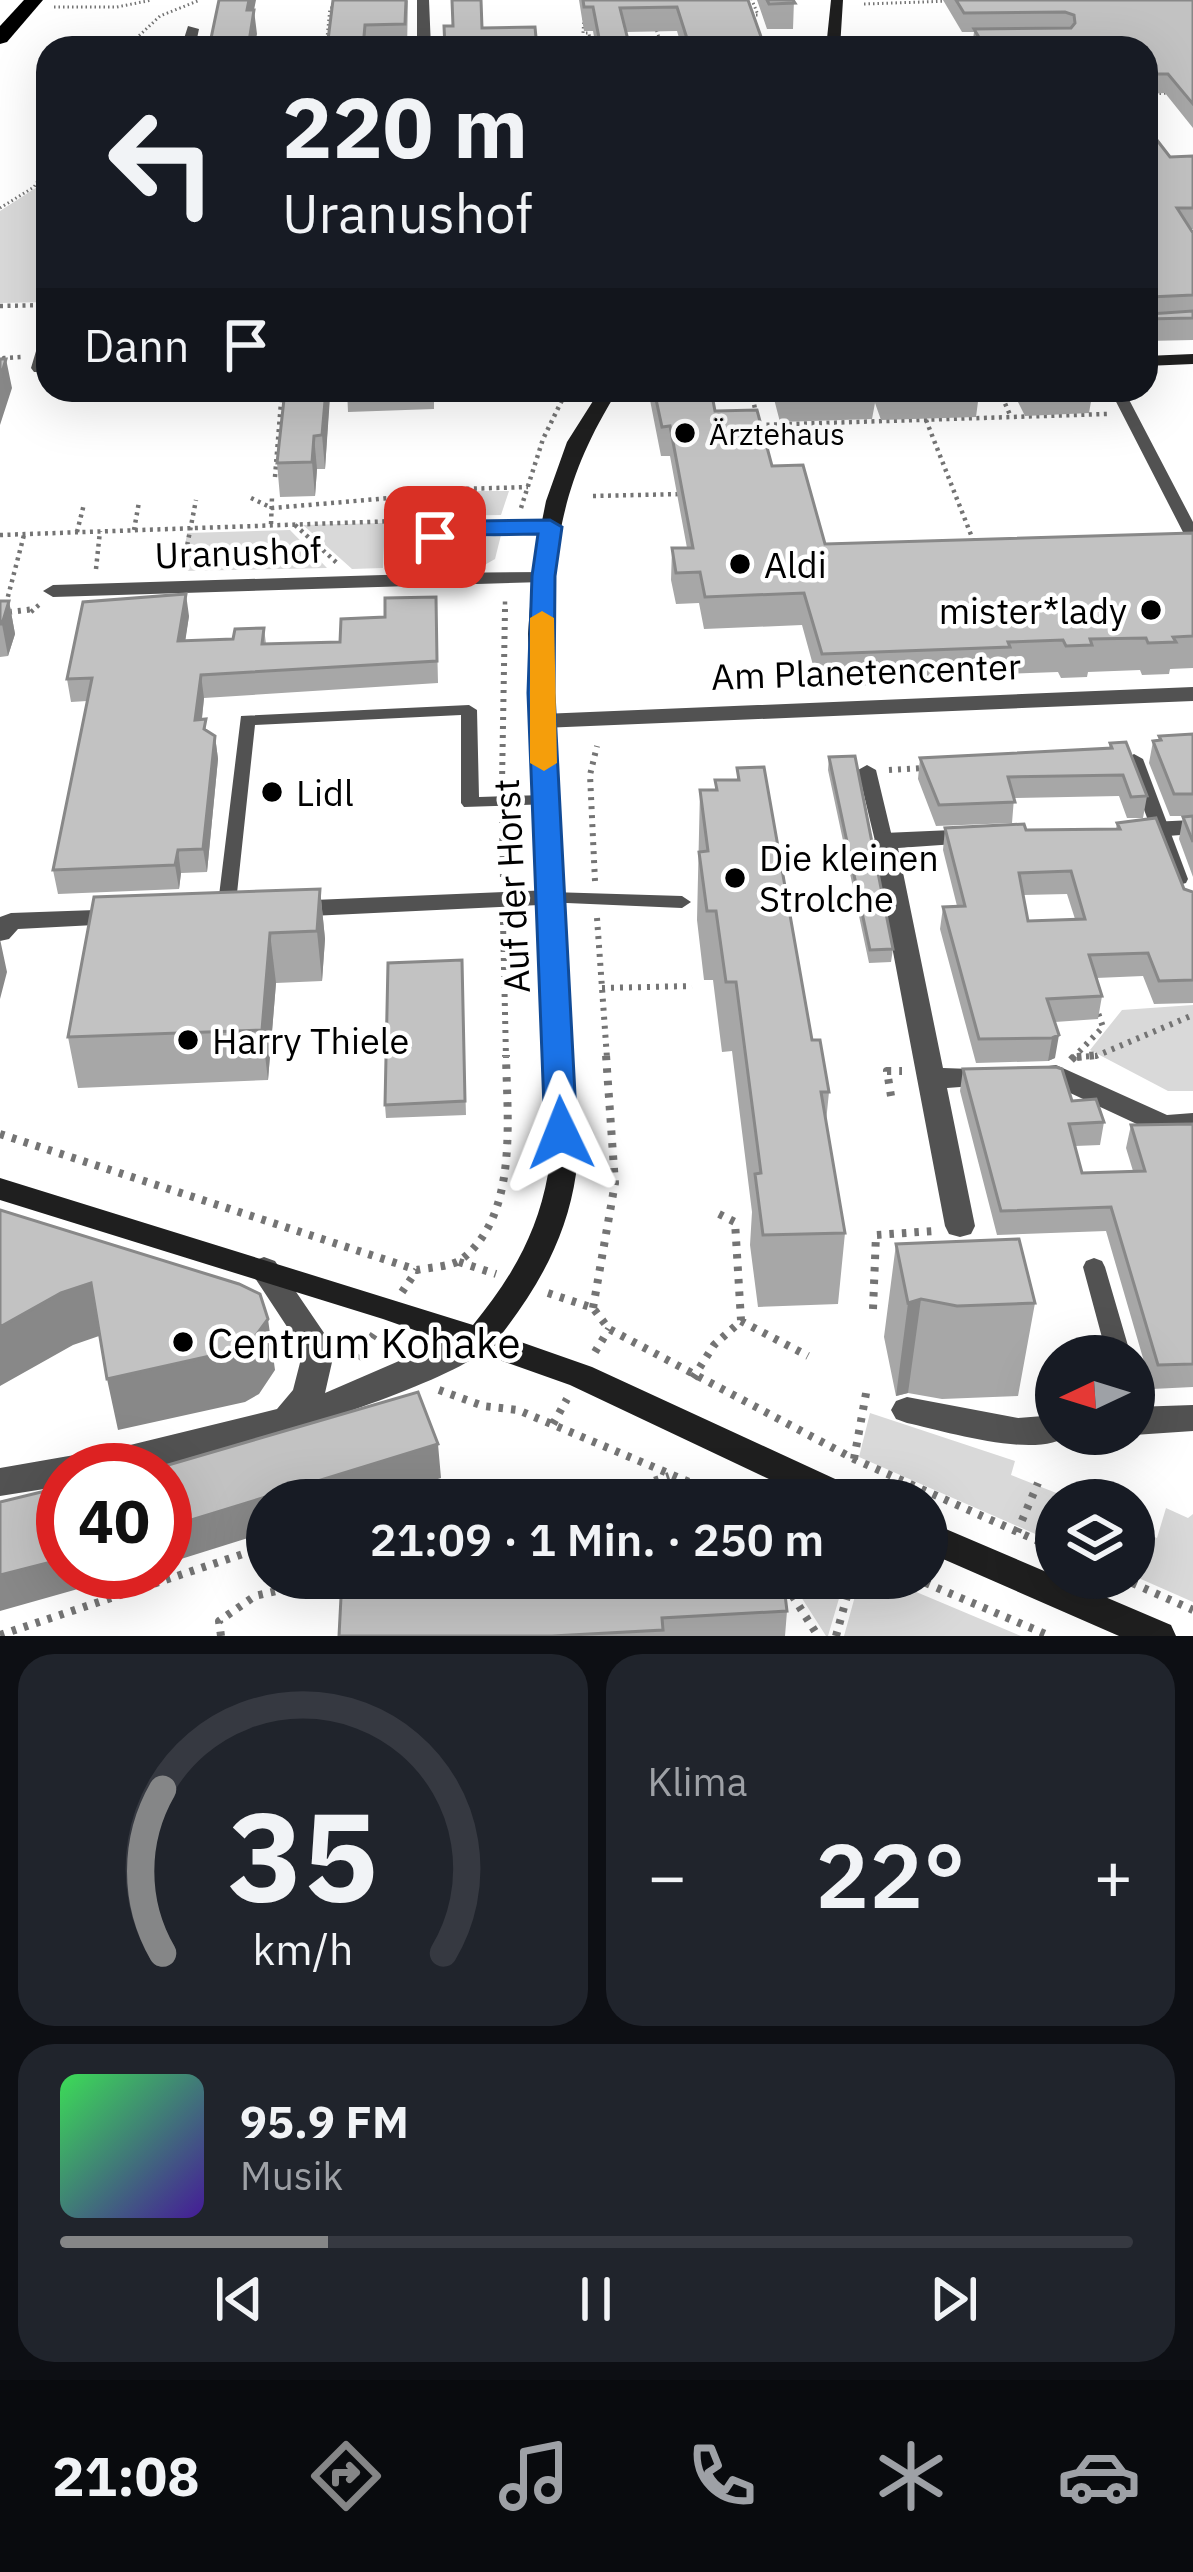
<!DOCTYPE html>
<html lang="de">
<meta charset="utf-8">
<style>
:root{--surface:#171b24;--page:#20242c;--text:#f1f3f6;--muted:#9ea1a6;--line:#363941;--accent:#858687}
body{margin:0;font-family:"IBM Plex Sans",sans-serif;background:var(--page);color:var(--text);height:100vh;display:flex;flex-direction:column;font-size:45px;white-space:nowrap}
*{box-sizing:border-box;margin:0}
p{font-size:39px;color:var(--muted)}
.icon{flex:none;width:66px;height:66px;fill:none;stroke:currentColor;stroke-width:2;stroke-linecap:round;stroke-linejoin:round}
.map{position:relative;height:1636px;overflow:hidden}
.drawer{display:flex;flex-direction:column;gap:18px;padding:18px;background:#0d0f14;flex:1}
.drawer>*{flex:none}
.hud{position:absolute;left:36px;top:36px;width:1122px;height:366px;border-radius:36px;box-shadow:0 12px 48px #0002;background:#171b24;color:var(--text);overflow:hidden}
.needle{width:78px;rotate:266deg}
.controls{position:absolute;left:1035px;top:1335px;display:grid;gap:24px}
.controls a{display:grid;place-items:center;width:120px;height:120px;border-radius:50%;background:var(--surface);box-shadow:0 12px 48px #0002;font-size:60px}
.speed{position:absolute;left:36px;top:1443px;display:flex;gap:24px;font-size:60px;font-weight:700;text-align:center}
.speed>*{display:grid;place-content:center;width:156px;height:156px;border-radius:50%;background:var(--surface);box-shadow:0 12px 48px #0002;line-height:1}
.speed .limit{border:18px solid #d22;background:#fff;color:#111}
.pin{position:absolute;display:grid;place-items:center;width:102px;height:102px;color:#fff;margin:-51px;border-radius:24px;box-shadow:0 6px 18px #0006}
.me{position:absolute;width:132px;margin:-66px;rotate:358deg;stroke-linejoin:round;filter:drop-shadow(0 0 9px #0008)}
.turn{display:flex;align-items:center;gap:42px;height:252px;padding:0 48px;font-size:54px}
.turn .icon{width:156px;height:156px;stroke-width:2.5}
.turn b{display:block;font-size:84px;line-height:102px}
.then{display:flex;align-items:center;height:114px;padding:0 48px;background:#0003;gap:24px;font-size:45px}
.big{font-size:90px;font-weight:600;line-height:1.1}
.drawer .widget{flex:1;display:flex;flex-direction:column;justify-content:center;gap:18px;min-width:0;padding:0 42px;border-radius:36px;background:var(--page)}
.drawer .dial{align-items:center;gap:0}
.dial svg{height:312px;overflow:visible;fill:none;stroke:var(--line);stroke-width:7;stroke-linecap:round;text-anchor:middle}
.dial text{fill:var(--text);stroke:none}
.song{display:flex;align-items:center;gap:36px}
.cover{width:144px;height:144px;border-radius:18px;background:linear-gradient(135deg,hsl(130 70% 55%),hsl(260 70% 35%))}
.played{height:12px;border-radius:6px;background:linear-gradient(90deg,var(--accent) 25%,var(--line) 25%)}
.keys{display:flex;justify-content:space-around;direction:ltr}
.heat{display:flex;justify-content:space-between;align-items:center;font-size:66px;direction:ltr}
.drawer .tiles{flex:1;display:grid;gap:18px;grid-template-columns:1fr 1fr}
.widget:last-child{grid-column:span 2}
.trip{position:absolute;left:246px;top:1479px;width:702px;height:120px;border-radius:60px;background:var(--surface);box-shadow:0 12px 48px #0002;font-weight:600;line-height:120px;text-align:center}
.tabs{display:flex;height:192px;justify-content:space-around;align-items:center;background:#090b0e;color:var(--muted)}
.tabs .icon{width:84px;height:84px}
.tabs .selected{color:var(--accent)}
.tabs b{font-size:54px;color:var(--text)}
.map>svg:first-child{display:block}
</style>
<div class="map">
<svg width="1193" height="1636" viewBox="0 0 1193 1636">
<rect width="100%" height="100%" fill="#fff"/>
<path fill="#d9d9d9" d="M48,180V302L0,303V211Z
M431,491H509L501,515L428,516Z
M385,523L383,568L352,569L303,525Z
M290,530L327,568L181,571L187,533Z
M501,535L495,559L481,567L435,568L439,544Z
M1193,1005V1091H1168L1090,1050L1122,1010Z
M870,1413L1015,1461L1011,1475L1074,1500H1056V1543L859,1457Z
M1166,1508L1188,1518L1193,1514V1602L1134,1576V1528L1157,1538Z
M789,1578H845L828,1636H826Z
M860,1578H883L1021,1636H844Z"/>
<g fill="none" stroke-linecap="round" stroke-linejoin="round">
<path stroke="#747474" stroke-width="3" stroke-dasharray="1.5 3" stroke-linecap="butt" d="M864,4L951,1
M54,7H117L152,0
M747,15H758L752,0
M584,18L583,33H589L591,48
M658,41L677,48
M126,48L160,16L200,0
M326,48L330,8L340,7
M653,48L659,37L654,24
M1146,94L1172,93
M48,129L43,142L48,149
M0,208L34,187L48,165"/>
<path stroke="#747474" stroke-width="4.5" stroke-dasharray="3 4.5" stroke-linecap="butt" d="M0,306L48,305
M0,366L4,358L21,357
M751,390L757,418
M999,390L1011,417
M926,420L975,545
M759,425L1107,414
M275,477L282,390
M593,496L683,494
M251,498L272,508L426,495
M521,508L543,439L567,390
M426,519L428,490L528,487
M271,524L272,497
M295,525L337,563
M134,530L139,502
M77,532L84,504
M0,535L424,520
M183,567L196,500
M96,569L100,531
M6,604L24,535
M31,612L41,603
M505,612V598"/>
<path stroke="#747474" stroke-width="6" stroke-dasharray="3 6" stroke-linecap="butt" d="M0,613L35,609
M889,770L924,768
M502,783L505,609
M502,820L503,879
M595,881L590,775L597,746
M597,918L607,1058
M503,922L506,1058
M602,988L692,986
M1077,1057L1096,1056L1193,1015
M1073,1058L1103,1027L1097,1010"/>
<path stroke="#747474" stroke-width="8" stroke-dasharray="4.5 8" stroke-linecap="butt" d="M1077,1057L1098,1055
M1071,1060L1076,1055
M891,1096L887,1071H902
M0,1134L417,1270C431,1267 451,1267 462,1259C519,1214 507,1118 506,1055
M719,1214L735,1222L741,1320
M459,1262L496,1274
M402,1292L417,1270
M548,1293L593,1308L609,1329L854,1459L1056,1549
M593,1308L615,1183L606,1055
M873,1309L876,1235L934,1231
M595,1352L609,1329
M358,1359L378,1328
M693,1378L714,1345L741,1321L808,1356
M439,1390L483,1406L518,1410L732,1500
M553,1424L567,1399
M854,1459L867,1388
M595,1500L669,1476
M1017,1532L1038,1483
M776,1578L783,1581L818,1636
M914,1578L1050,1636
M1121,1578L1193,1610
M0,1635L267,1546
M221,1636L219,1621L255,1596L334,1578
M836,1636L852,1578"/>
<path fill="#525252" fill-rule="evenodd" d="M1110,390H1124L1193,522V541L1185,536Z
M469,705L477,710L479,797L545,795L554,800L551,804L464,807L461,803V715L255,725L235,912L226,918L219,916L217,912L241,716Z
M1134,754L1143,759L1188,879L1186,883L1179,885L1170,879L1125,759Z
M867,765L876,770L893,841L884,847L875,841L858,770Z
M551,892L682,896L691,902L682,908L544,902L542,898Z
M1094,1258L1102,1261L1105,1267L1131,1356H1107L1083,1267L1086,1261Z"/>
<path fill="#525252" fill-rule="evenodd" d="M417,0H429L431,48H417Z
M188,26L199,29L195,48H181Z
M835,38L899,39L906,43L899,47L830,45V39Z
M48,336V372H34L31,368L39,341Z
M550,521L560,527L557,531L450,538L440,545L435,573L550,572L553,576L550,580L543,582L53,597L43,591L53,585L415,574L420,543L438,528Z
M1193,687V701L542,728L531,721L542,714Z
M1193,820V834L1130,839L1118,831L1130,823Z
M975,829L984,832L987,837L984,842L898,848L943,1068L1000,1070L1004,1077L1000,1084L947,1088L975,1226L971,1234L960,1237L949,1234L945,1226L872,841L884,833Z
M551,890L564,898L560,904L290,917L277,909L290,901Z
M124,909L137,917L133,923L18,929L9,939L0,941V917L11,913Z
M1056,1065L1167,1115L1193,1113V1133L1154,1132L1053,1085L1027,1083L1023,1076L1027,1069Z
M264,1257L275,1261L335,1349L325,1393L480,1326L491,1330L496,1339C474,1381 201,1461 146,1469C119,1473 90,1470 63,1470V1486L0,1496V1468L126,1446L277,1409L293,1390L303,1351L249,1269L253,1261Z
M907,1397L1018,1418L1056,1415V1434H1070C1040,1461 945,1431 907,1423L896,1419L891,1410L896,1401Z
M1193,1405V1431L1134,1435L1133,1434L1134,1407Z"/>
<path fill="#1f1f1f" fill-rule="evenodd" d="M831,0H843L840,48H826Z
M1193,354V364L1146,366V356Z
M600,390H618C564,477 556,533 549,634L576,1174C567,1236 539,1286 501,1335L592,1367L859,1490L864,1500H813L570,1385L383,1319L0,1200V1178L473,1325C511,1278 537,1235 548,1174L528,634L533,566L546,501L567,442Z
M927,1521L1171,1625L1176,1636H1119L927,1552Z"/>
<path fill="#000" fill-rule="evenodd" d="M24,0H43L7,42L0,44V26Z"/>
</g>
<path fill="#a7a7a7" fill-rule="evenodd" d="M408,0L407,48H327Z
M579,0H748L765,48H682L677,31L626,32L630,48H596L593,31H584Z
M757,0H794L793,29H767Z
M943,0H1193V128L1165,93L1146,94V48H865V41L973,39L974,32H962Z
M1146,136L1170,157L1193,156V229H1191L1193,233V340L1146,341Z
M71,390H225L224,397L73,402Z
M285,390H330L325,469H317L315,496L280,497L277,463Z
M347,390H434V409L348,412Z
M650,390H711L715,411L772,466L825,544L1193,533V668L1170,669L1169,674L1142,675L1140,670L1088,672L1087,677L1061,678L1058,672L1006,674V680L819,687L802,625L704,629L699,603L676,604L671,580L672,548H687L670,456H661L650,400Z
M774,390H977L979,394L976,417L881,420L875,403L872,419L780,422L774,399Z
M1015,390H1093L1089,413L1025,416L1014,394Z
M436,597L438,683L204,698L202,719L207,731L215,736L218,759L207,872L181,873L179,889L58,894L53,870L87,701L71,702L67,679L189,616L185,640L233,639L264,628L266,644L340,642L385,617Z
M0,601H9L15,634L8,656L0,657Z
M1193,734V816H1170L1149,763L1153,741H1158L1159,736Z
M1110,743L1147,796L1143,818H1127L1119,796L1014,798L1012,823L936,826L918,779L920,758L1109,748Z
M829,757L893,949L891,962L869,963L828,770Z
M737,768L812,1040L829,1092L826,1122L845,1233L838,1304L758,1307L750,1245L752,1212L732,1051L722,1052L713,980H704L697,920L700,790H715V780H737Z
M1193,816V877L1179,839L1183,817Z
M1117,823L1184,889L1193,892V1003L1154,1004L1143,976L1096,978L1102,996L1098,1019L1055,1022V1058L1048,1061L976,1063L940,929L943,907L957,906L943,850L945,828L1026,830L1116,829ZM1067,894L1075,919L1028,921L1023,895Z
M320,889L325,939L322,981L276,983L268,1080L78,1088L68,1037Z
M462,960L466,1115L386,1118L385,1105Z
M963,1069L1072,1101L1104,1122L1100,1145L1075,1146L1082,1173L1133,1171L1126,1148L1131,1125L1193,1124V1387L1152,1389L1106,1231L997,1235L960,1091Z
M896,1244L1035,1303L1018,1396L942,1399L908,1393L896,1396L884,1337Z
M787,1611L785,1636H339Z"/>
<path fill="#888" d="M249,0H256L254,10L257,34L254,48H248L247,10Z
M6,359L12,388L0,425V379Z
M326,390H330V397L325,469L322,435Z
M314,436L317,469L315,496L312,462Z
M186,594L189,616L182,663L178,641Z
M9,601L15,634L8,656L2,624Z
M201,675L204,698L199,743L195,720Z
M215,736L218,759L207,872L203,849Z
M178,850L181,873L179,889L175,865Z
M320,889L325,939L322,981L317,931Z
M270,933L276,983L268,1080L262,1030Z
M0,939L7,972L0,999Z
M1059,1035L1055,1058L1048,1061L1052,1038Z
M91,1283L102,1335L73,1345L0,1386V1327L61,1293Z
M921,1299L908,1393L896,1396L908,1303Z
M268,1319L275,1370L259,1394L245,1402L118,1430L107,1379Z
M438,1444L441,1478L370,1500H267V1532L165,1564V1528Z
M63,1559V1572H138L0,1611V1575Z"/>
<path fill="#c2c2c2" stroke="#888" stroke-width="3" fill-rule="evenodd" d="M219,0H249L247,10H254L248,48H209Z
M333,0H406L405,24L365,25L363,48H327Z
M452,0H481L482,28L535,27L537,48H445L444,26H453Z
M583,0H748L765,48H690L677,7L620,8L630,48H601L593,7H584Z
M767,0H793L795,3L769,4Z
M956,0H1193V104L1168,74H1146V48H860L869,47L865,41L980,39L974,29L1071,28L1075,23L1074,15L1065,12L964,13Z
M1153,135L1170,157L1193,156V208H1177L1193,233V295L1150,297L1146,301V136Z
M1146,304L1150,314L1193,311V318L1146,319Z
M0,359H6L0,379Z
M285,390H326L322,435L314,436L312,462L277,463Z
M654,390H711L715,411L757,410L772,466L803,465L825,544L1193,533V636L1173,637L1176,642L1148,643L1146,638L1090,639L1092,645L1066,646L1063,640L1008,642L1010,647L822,654L804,593L705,597L700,572L676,573L672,548H693L670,426L662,427Z
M779,390H875L874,396L782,399Z
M881,390H977L979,394L883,397Z
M1027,390H1093L1028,392Z
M186,594L178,641L233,639L235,629L264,628L262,644L340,642L341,619L385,617V598L436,597L437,661L201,675L195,720L206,719L204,729L215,736L203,849L178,850L175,865L53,870L92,678L67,679L83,602Z
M0,601H9L2,624H0Z
M1193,734V794H1174L1153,741L1161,740L1159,736Z
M1126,742L1147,796L1131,797L1123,775L1008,777L1015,802L939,805L920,758L1112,748L1110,743Z
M855,756L893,949L870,950L829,757Z
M764,767L812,1040H820L829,1092H821L845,1233L763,1235L755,1174L761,1173L736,982H726L716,911H707L699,852L708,851L700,790H717L715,780H739L737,768Z
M1193,816V842L1183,817Z
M1156,818L1184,889L1193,892V980L1159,981L1148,953L1089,955L1102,996L1047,999L1059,1035L1052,1038L979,1039L943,907L965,906L945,828L1024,824L1026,830L1120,829L1117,823ZM1071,871L1085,919L1028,921L1019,873Z
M320,889L317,931L270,933L262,1030L68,1037L94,897Z
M462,960L465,1101L385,1105L388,963Z
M1056,1067L1062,1069L1072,1101L1096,1099L1104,1122L1069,1124L1082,1173L1145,1171L1131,1125L1193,1124V1364L1158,1365L1111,1207L1001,1211L963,1069Z
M0,1210L239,1284L260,1294L268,1319L251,1342L237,1350L107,1379L91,1283L61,1293L0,1327Z
M1019,1239L1035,1303L957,1306L921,1299L908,1303L896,1244Z
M418,1392L438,1444L165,1528V1470H151Z
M62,1487L63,1559L0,1575V1502Z
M342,1578H783L787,1611L662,1618L663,1630L552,1636H339Z"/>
<path fill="#1a73e8" stroke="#114b97" stroke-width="3" d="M550,520L562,527L555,576L554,693L577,1133L572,1141H549L545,1133L528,693L532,576L538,534L473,535L435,544L423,537L427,532L473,521Z"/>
<path fill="#f59e0b" d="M542,611L554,618L557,763L544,771L530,763V618Z"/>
<g fill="#000" stroke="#fff" stroke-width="4.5">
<circle cx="685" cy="433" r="12"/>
<circle cx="740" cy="564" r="12"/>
<circle cx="1151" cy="610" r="12"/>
<circle cx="272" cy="792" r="12"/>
<circle cx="735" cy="878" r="12"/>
<circle cx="188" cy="1040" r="12"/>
<circle cx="183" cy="1342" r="12"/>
</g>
<g text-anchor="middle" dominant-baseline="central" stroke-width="9" stroke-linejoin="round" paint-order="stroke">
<g font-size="30" fill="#000" stroke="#fff" text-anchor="start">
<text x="709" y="433">Ärztehaus</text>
</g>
<g font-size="36" fill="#000" stroke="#fff">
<text transform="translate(238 552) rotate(-2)">Uranushof</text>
<text transform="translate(866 671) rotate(-2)">Am Planetencenter</text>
<text transform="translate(511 886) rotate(-93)">Auf der Horst</text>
</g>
<g font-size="36" fill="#000" stroke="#fff" text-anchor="start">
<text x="764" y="564">Aldi</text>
<text x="1127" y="610" text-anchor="end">mister*lady</text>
<text x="296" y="792">Lidl</text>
<text x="759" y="857">Die kleinen<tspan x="759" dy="41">Strolche</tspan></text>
<text x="212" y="1040">Harry Thiele</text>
</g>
<g font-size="42" fill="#000" stroke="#fff" text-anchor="start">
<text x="207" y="1342">Centrum Kohake</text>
</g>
</g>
</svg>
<div class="controls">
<a><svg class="needle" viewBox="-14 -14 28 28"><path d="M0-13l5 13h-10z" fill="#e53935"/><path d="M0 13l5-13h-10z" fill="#9ea1a6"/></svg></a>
<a><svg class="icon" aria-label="layers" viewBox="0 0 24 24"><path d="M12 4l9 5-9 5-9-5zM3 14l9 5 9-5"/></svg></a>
</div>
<div class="speed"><div class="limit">40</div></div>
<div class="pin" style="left:435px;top:537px;background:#d93025"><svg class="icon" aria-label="arrive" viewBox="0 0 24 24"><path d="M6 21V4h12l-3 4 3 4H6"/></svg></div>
<svg class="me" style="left:561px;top:1133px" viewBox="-20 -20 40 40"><path d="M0-17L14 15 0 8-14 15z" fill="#1a73e8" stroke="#fff" stroke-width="4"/></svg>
<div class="trip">21:09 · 1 Min. · 250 m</div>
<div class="hud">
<div class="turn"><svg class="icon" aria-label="left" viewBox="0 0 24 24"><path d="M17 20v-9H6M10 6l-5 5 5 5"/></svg><div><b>220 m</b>Uranushof</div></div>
<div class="then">Dann<svg class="icon" aria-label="arrive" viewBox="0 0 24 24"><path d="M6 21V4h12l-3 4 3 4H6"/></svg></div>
</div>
</div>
<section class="drawer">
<div class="tiles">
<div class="widget dial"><svg viewBox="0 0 100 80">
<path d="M14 69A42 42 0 1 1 86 69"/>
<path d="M14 69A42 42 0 0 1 14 27" stroke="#858687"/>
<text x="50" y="56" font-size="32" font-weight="700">35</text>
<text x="50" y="72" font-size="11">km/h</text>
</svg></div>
<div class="widget"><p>Klima</p>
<div class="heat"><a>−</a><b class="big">22°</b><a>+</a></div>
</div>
<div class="widget">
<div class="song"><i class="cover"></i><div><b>95.9 FM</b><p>Musik</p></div></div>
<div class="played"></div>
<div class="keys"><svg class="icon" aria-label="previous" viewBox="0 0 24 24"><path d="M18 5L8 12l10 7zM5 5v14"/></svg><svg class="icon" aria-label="pause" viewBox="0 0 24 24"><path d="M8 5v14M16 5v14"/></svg><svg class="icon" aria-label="next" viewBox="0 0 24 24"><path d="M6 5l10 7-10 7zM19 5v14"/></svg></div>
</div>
</div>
</section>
<nav class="tabs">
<b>21:08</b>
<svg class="icon selected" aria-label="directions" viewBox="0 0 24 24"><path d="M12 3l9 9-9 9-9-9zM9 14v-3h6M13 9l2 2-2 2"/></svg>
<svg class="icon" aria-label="music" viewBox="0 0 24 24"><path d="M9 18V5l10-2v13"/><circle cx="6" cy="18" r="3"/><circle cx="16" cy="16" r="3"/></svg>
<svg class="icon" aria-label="phone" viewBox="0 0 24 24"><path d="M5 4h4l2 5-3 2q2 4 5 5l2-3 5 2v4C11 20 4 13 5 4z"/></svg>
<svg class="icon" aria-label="climate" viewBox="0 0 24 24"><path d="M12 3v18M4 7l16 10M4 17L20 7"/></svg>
<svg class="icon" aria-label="car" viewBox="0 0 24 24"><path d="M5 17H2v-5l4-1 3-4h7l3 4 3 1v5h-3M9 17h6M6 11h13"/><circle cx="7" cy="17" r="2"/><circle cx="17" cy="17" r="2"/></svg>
</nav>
